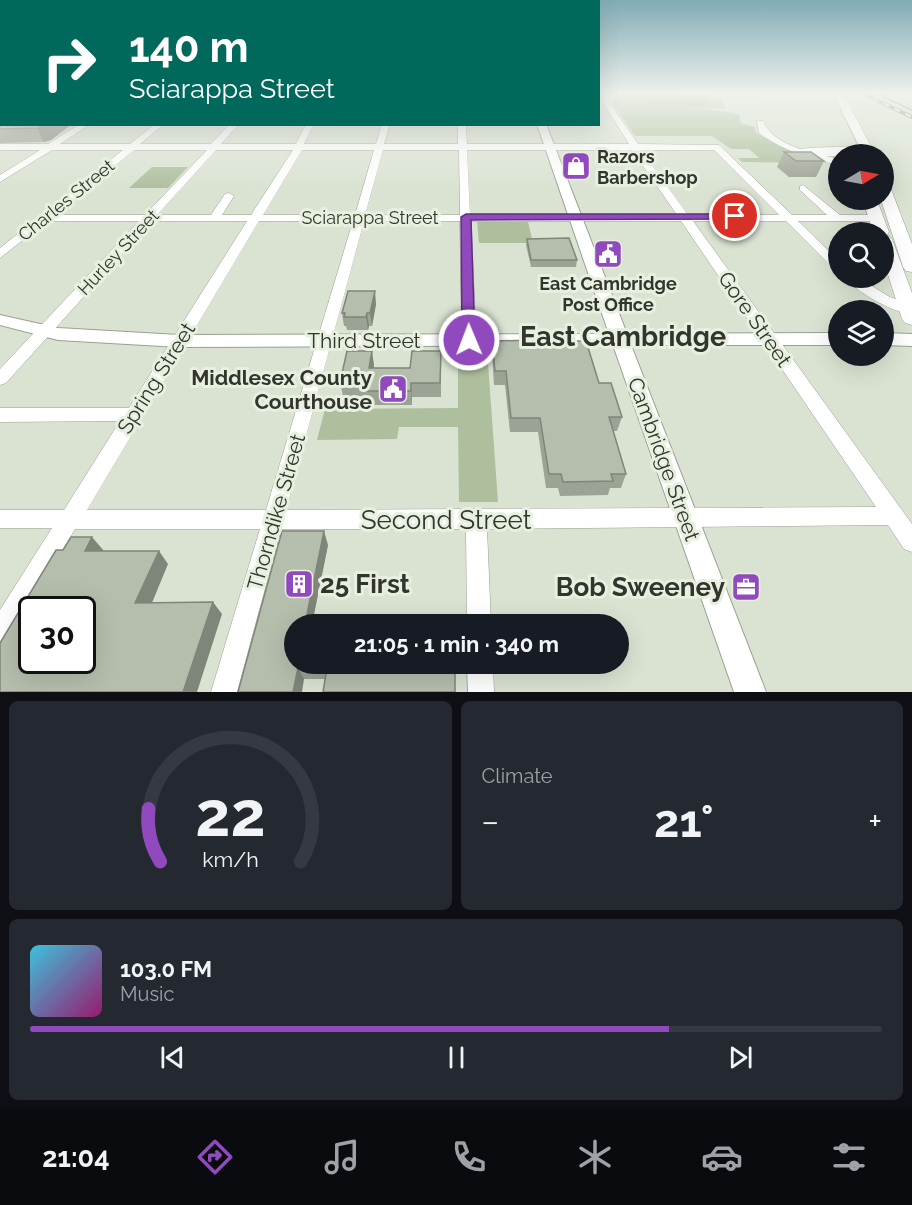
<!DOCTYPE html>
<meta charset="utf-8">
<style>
:root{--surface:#171b24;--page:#242831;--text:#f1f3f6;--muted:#9ea1a6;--line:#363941;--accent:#904abd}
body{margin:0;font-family:Raleway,sans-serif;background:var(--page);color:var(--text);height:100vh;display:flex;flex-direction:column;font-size:22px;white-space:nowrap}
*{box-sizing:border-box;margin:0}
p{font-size:20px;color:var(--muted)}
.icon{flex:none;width:33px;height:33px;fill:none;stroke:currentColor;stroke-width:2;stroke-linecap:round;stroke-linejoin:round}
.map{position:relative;height:692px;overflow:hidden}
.side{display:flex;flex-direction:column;gap:9px;padding:9px;background:#0d0f14;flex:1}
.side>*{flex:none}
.guide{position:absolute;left:0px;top:0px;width:600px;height:126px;box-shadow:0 6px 24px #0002;background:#00695c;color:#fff;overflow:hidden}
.needle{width:39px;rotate:80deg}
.tools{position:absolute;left:828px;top:144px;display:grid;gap:12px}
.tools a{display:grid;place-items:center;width:66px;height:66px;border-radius:50%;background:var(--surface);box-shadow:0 6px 24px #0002;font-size:30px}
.speed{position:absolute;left:18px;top:596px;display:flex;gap:12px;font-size:30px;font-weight:700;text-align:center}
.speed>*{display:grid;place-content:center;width:78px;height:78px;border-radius:50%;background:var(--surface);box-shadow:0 6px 24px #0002;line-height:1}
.speed .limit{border:3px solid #111;border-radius:9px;background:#fff;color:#111}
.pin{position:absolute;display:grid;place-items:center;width:51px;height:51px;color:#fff;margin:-26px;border:3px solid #fff;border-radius:50%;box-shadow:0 2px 6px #0007}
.me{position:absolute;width:66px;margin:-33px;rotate:359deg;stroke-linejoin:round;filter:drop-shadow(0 0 4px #0008)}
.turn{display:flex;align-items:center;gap:21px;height:126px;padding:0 30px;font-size:27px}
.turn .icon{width:78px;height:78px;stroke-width:2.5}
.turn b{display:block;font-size:42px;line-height:51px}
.big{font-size:45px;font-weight:700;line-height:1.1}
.side .tile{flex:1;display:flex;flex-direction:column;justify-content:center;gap:9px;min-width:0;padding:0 21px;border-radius:9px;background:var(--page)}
.side .dial{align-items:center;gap:0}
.dial svg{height:156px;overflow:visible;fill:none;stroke:var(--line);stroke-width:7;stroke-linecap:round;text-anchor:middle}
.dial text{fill:var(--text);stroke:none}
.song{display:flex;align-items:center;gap:18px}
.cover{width:72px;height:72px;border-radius:9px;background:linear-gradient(135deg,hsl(190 70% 55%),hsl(320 70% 35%))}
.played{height:6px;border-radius:3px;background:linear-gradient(90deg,var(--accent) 75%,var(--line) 75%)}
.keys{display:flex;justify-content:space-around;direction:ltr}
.heat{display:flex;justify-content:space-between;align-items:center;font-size:33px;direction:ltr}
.side .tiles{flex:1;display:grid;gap:9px;grid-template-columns:1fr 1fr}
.tile:last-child{grid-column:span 2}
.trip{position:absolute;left:284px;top:614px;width:345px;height:60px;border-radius:30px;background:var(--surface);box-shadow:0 6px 24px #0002;font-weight:700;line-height:60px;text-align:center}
.dock{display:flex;height:96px;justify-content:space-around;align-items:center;background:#090b0e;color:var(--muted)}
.dock .icon{width:42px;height:42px}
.dock .active{color:var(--accent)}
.dock b{font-size:27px;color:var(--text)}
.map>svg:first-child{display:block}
</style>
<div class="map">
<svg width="912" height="692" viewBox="0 0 912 692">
<rect width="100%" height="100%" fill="#dae3d2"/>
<path fill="#aebf9d" d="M613,93H660L721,97L726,109L693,107L739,114L741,123L755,127L756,133L789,149L815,158L812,163L742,162L738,158H759L749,149H731L712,136H635L614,106L613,101L625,102L612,100Z
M152,167H188L168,188H129Z
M477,222H528L533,243H479Z
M487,349L498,502H459L458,427H399L397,439L317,440L325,409L458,408V350Z"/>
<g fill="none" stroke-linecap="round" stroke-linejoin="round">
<g stroke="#99a191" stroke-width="1">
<path id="minor" d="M604,93H610L608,101L638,144L719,145L792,215H827L800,190V186L803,185L840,215H876L881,218L876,221H798L838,260V270L834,269L786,221H693L912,524V552L904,549L888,525L487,529L491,624H467L466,529H281L237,692H211L260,529H75L9,641L0,644V610L52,528H0V510H64L120,421L0,422V408H129L247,221H152L6,383L0,385V369L139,221H47L0,258V248L123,150H52L0,182V175L40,150H0V144H48L80,124H90L60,144H130L155,124H164L140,144H211L230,124H239L221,144H296L306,124H314L304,144H376L382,124H390L384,144H458V124H466L467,144H629L602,101ZM134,150H207L145,215H55ZM216,150H293L251,215H222L234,196L229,193L225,194L211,215H157ZM302,150H374L355,215H263ZM383,150H459L460,215H365ZM467,150H632L677,215H470ZM641,150H714L779,215H688ZM259,221H353L266,510H87ZM364,221H460L462,340L469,345L476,340L471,221H681L876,507L286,510Z
M680,93H703L720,96L717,98L683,95Z
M757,121H763C773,146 814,153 838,159V165C811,159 782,150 759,133Z
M845,278H859L888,296L912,306V313C895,315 856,291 845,278Z
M467,663H493L494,692H468Z"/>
</g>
<g stroke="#99a191" stroke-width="2">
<path id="major" d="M537,124H546L627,334L838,333V345H631L766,692H734L613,345L179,347L58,340L0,325V315L58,328L179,335L609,334Z
M884,333L912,334V346L884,345Z"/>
</g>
<g stroke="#99a191" stroke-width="1">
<path id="highway" d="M833,93H843L875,154H863Z
M854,146L860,150L858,153C844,156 807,160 796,151C801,146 842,148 854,146Z
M884,185L891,189L912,244V272L906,271L903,267L881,200H884Z
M863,200H877L889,232L887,235L892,239L912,293V325L905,323L902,319L884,262V232H873Z"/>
</g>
<use href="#minor" fill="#fff" fill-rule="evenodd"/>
<use href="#major" fill="#fff" fill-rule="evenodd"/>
<use href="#highway" fill="#fff" fill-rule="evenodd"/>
<path stroke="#6f756a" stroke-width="1.5" d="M875,93L912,110"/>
<g stroke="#6f756a" stroke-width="4">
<path id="rail" d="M862,93L912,117"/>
</g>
<use href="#rail" stroke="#e7f0df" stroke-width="2" stroke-dasharray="6" stroke-linecap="butt"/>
</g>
<path fill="#9ca395" d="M626,93H707L708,98L705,107L625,100Z
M0,94L2,96V124H72L51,140L44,142L0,143Z
M784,152L824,161L816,177H789L777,167Z
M527,239L577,260L576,267H531L526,245Z
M864,278H882L880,282H870Z
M376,304L372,326H369L368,330H347L346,326H344L342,313Z
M537,337L575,341L599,383L622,417L617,431H613L626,474L621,488H610L608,495L560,496L558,488H546L538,432H510L505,385H494L492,355V341L537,340Z
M441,351V397H412V405H365L363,396H343L340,382L374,365V368H410Z
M328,545L313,619L455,663L326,679H304L238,692Z"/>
<path fill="#7f8579" d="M46,124H72L51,140L44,142L37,128Z
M375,291L376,304L372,326L370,313Z
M367,313L369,326L368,330L366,317Z
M372,351L374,365L372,382L369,368Z
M411,383L412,397V405L411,391Z
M324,531L328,545L312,624L306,619Z
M92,537L104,551L97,564L85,551Z
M159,551L168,564L147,615L135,603Z
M213,602L222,614L197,692H183Z
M298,668L304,679L302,692H293Z"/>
<path fill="#b5bead" stroke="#7f8579" stroke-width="1.5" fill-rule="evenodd" d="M644,93H707L708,98L674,96Z
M0,97H2V109H0Z
M2,116V124H46L37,128L0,129V117Z
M784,152H811L824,161H796Z
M569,238L577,260H531L527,239Z
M348,291H375L370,313H367L366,317H344L345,313H342Z
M537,337H573L575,341H586L599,383H611L622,417H609L626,474H611L613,481L563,482L561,474H549L540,418H511L506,371H495L492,341L538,340Z
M347,351H372L369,368H410L412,351H441L440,383H411V391H362L364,382H340Z
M282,531H324L306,619H455V624H294V663H455V692H323L327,668H298L293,692H238Z
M71,537H92L85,551H159L135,603L213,602L183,692H0V643L56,550H63ZM32,609H82V660H32Z"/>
<linearGradient id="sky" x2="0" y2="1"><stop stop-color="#80abb6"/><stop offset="0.49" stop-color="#eef2eb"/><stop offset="1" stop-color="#eef2eb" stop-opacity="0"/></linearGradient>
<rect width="912" height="190" fill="url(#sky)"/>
<path fill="#904abd" stroke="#5e307b" stroke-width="1.5" d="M466,214H735L740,216L735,219L471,220L475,340L469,344L462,340L461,217Z"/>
<defs>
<g id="shop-square" transform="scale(1.5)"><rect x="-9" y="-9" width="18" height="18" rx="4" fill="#904abd" stroke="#e7f0df"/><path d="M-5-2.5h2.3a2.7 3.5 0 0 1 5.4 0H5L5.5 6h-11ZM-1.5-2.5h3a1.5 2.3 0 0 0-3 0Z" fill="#fff"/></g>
<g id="civic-square" transform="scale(1.5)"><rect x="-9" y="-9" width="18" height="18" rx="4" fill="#904abd" stroke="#e7f0df"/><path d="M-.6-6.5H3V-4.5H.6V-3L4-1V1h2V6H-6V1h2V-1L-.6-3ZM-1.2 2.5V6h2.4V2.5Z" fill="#fff"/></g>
<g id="building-square" transform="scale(1.5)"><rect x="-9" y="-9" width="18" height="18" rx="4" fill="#904abd" stroke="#e7f0df"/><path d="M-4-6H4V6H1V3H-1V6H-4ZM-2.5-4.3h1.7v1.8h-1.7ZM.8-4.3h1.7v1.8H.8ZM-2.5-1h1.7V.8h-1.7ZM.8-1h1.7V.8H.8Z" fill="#fff"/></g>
<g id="office-square" transform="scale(1.5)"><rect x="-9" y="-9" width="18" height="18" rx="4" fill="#904abd" stroke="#e7f0df"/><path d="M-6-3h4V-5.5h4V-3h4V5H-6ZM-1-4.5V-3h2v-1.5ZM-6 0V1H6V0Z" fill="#fff"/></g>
</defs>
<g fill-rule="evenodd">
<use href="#shop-square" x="576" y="166"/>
<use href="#civic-square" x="608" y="254"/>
<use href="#civic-square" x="393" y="389"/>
<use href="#building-square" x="299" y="584"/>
<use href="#office-square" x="746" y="587"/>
</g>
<g text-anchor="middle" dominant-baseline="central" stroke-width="6" stroke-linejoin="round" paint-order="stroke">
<g font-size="18" font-weight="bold" fill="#31352e" stroke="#e7f0df" text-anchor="start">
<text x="597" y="156">Razors<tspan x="597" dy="21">Barbershop</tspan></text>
<text x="608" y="283" text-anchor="middle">East Cambridge<tspan x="608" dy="21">Post Office</tspan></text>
</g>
<g font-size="18" fill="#31352e" stroke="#e7f0df">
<text transform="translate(66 200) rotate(-39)">Charles Street</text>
<text x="370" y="217">Sciarappa Street</text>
<text transform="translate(118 252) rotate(-47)">Hurley Street</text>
</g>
<g font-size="21" fill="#31352e" stroke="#e7f0df">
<text transform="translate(755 319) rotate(55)">Gore Street</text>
<text x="364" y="340">Third Street</text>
<text transform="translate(156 378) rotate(-58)">Spring Street</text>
<text transform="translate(664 459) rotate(70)">Cambridge Street</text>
<text transform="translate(276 512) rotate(-74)">Thorndike Street</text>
</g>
<g font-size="21" font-weight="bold" fill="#31352e" stroke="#e7f0df" text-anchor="end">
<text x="372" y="377">Middlesex County<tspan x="372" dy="24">Courthouse</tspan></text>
</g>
<g font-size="26" fill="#31352e" stroke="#e7f0df">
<text x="446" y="520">Second Street</text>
</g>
<g font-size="26" font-weight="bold" fill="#31352e" stroke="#e7f0df" text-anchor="start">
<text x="320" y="584">25 First</text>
<text x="725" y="587" text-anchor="end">Bob Sweeney</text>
</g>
<g font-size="27" font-weight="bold" fill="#31352e" stroke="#e7f0df">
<text x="623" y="336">East Cambridge</text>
</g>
</g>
</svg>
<div class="tools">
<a><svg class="needle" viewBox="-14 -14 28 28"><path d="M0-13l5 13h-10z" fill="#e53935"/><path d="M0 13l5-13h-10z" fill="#9ea1a6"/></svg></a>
<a><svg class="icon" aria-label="search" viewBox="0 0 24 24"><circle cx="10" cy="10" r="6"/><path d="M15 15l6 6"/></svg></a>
<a><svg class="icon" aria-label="layers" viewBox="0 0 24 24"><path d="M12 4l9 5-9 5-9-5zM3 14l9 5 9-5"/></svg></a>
</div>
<div class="speed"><div class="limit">30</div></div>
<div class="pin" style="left:735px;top:216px;background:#d93025"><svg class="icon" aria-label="arrive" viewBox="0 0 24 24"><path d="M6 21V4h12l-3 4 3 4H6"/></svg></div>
<svg class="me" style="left:469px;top:340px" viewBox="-20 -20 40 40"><circle r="17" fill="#904abd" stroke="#fff" stroke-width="3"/><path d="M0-11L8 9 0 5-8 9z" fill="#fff"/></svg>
<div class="trip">21:05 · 1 min · 340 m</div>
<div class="guide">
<div class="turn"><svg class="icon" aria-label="right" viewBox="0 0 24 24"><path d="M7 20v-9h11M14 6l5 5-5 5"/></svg><div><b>140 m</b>Sciarappa Street</div></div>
</div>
</div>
<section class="side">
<div class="tiles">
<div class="tile dial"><svg viewBox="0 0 100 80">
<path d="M14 69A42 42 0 1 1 86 69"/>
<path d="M14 69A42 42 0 0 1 8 42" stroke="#904abd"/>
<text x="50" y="56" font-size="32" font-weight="700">22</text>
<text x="50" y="72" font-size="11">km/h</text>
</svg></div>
<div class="tile"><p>Climate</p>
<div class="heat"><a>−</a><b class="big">21°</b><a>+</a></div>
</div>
<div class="tile">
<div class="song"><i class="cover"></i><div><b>103.0 FM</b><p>Music</p></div></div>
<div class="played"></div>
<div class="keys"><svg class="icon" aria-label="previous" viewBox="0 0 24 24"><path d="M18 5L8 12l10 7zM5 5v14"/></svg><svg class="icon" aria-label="pause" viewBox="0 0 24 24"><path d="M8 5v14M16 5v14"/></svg><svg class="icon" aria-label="next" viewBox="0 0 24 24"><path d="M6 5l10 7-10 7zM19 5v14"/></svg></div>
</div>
</div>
</section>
<nav class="dock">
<b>21:04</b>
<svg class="icon active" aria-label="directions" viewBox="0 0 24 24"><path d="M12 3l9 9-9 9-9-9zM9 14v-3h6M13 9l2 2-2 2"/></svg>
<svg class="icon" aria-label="music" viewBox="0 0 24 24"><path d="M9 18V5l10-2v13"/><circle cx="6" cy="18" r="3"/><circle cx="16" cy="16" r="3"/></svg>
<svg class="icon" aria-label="phone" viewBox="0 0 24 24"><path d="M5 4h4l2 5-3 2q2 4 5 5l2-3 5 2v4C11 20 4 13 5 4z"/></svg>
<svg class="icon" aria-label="climate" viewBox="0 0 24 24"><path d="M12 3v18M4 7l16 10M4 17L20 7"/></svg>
<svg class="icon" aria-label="car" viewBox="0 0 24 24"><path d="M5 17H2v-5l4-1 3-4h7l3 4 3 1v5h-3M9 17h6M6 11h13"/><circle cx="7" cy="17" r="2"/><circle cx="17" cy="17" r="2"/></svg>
<svg class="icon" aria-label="filters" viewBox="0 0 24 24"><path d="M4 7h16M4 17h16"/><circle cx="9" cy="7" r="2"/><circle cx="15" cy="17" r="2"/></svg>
</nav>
